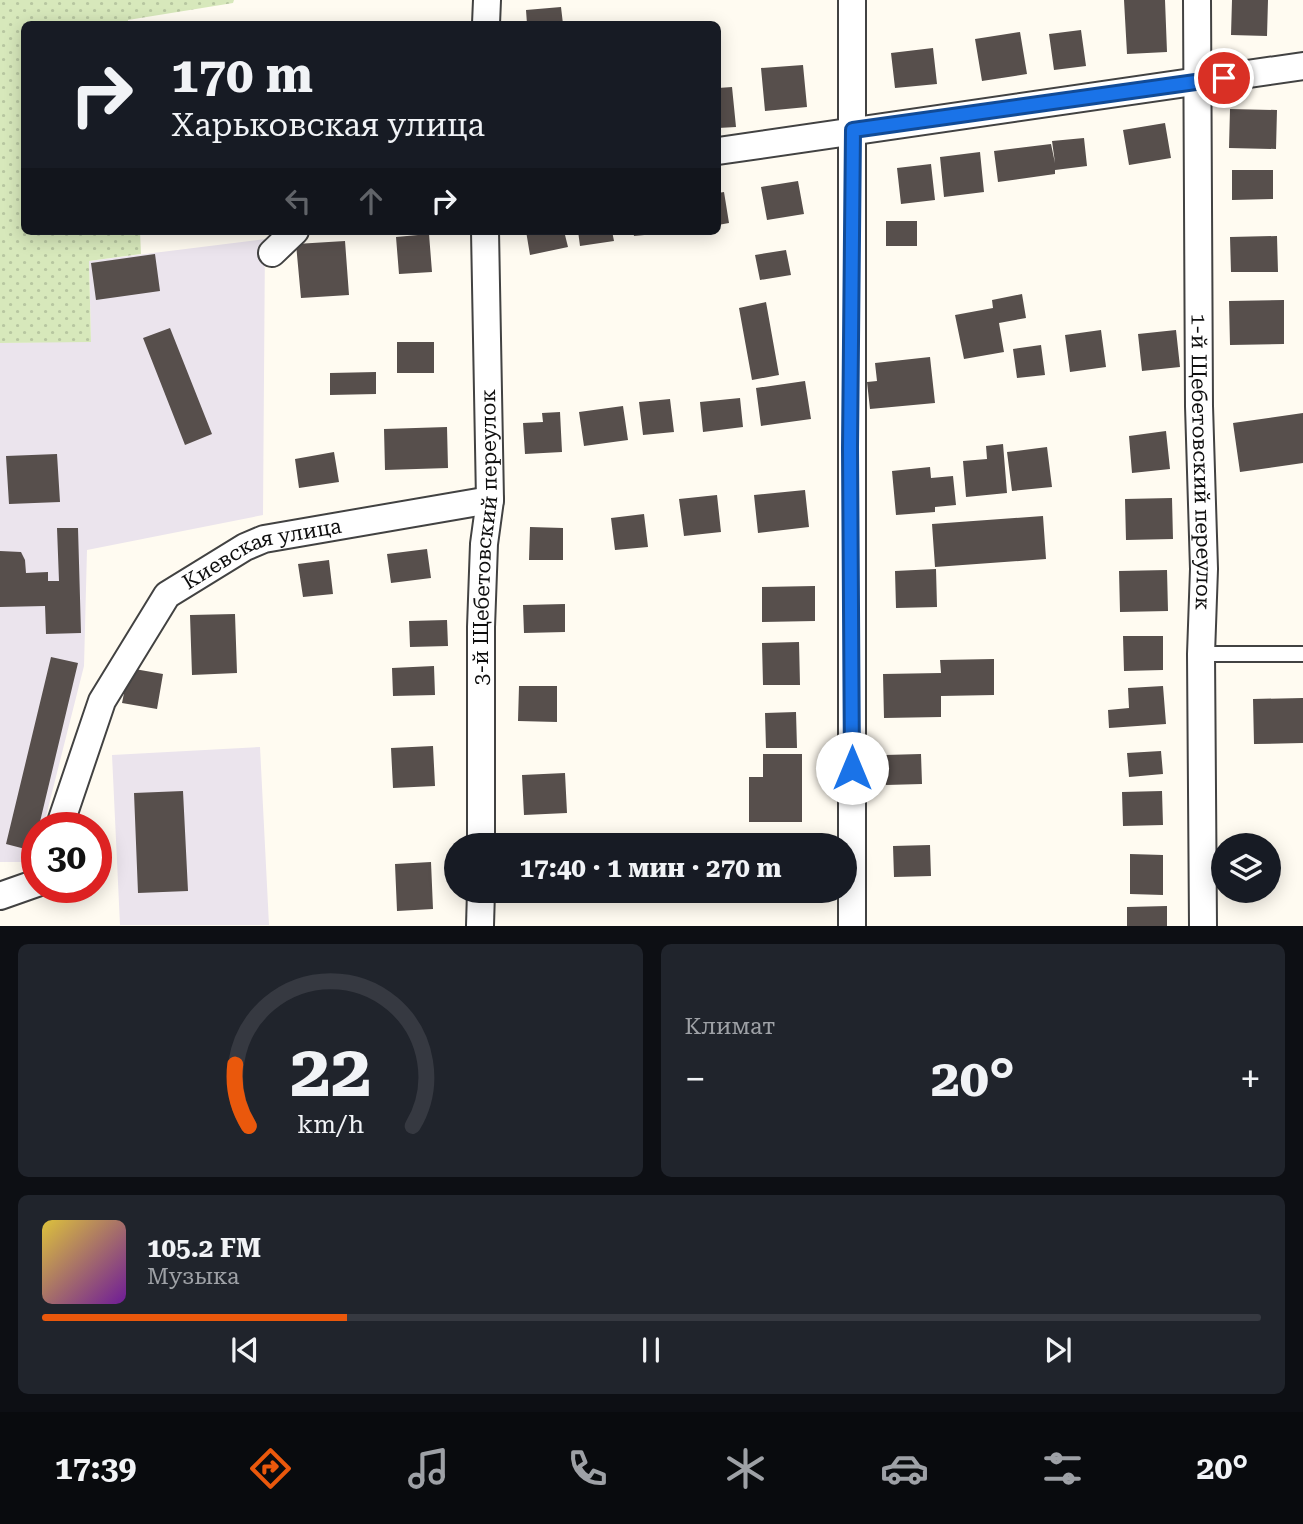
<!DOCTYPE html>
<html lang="ru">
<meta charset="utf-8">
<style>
:root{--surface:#171b24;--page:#20242c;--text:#f1f3f6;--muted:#9ea1a6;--line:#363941;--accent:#ea580c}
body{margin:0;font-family:"Roboto Serif",serif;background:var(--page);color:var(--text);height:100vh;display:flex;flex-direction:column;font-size:26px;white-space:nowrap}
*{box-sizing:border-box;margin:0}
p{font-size:23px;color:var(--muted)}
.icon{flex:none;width:38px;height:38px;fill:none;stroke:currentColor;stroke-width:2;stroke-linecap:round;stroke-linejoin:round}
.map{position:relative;height:926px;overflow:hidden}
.drawer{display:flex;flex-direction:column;gap:18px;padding:18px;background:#0d0f14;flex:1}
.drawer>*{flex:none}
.top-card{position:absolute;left:21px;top:21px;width:700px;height:214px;border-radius:10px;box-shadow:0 4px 18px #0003;background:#171b24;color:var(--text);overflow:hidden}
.tools{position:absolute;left:1211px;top:833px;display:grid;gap:14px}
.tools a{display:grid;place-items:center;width:70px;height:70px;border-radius:50%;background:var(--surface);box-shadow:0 4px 18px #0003;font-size:35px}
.speed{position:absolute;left:21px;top:812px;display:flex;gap:14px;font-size:35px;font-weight:700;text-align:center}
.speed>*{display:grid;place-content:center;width:91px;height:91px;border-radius:50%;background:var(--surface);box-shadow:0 4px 18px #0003;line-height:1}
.speed .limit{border:10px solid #d22;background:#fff;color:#111}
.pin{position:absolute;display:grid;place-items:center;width:60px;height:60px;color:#fff;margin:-30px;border:4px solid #fff;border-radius:50%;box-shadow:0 2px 7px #0007}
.me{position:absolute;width:77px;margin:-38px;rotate:0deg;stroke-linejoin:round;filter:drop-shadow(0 0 5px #0008)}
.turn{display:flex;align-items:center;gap:24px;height:147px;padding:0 35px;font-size:32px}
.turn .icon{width:91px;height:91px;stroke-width:2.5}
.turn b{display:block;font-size:49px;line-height:60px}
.lanes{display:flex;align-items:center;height:66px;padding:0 35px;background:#0003;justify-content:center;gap:35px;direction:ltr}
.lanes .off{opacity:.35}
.big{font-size:52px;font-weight:700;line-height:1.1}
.drawer .widget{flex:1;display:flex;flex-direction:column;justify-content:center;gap:10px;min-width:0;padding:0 24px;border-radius:10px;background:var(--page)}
.drawer .dial{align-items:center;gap:0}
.dial svg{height:182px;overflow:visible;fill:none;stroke:var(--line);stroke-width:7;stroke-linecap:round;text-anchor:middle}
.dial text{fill:var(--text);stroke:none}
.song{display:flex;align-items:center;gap:21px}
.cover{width:84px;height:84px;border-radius:10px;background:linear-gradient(135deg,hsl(50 70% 55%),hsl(280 70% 35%))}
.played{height:7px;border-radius:4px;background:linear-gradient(90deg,var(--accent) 25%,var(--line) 25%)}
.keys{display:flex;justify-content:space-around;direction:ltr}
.heat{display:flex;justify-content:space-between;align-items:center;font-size:38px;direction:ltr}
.drawer .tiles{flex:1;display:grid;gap:18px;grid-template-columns:1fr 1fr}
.widget:last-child{grid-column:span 2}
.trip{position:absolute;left:444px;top:833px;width:413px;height:70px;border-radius:35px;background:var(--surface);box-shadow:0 4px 18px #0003;font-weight:700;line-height:70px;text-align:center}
.dock{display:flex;height:112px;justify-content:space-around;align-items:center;background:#090b0e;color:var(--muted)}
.dock .icon{width:49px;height:49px}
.dock .current{color:var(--accent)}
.dock b{font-size:32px;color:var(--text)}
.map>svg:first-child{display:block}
</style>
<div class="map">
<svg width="1303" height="926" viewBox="0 0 1303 926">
<defs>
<pattern id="grass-dots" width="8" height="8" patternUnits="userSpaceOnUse" patternTransform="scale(1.75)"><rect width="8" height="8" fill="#d7e8bb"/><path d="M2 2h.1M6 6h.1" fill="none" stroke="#b7c6a0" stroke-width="1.8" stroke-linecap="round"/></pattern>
</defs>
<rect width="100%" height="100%" fill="#fffbf1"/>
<path fill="#ebe4ed" d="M265,239L263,515L87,550L84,666L43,828H37L35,862H0V343L91,341L89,261Z
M260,747L269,925H120L112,755Z"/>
<path fill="url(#grass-dots)" d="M0,0H234L233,3L128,20V24H24V231H140L141,254L89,261L91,342L0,343Z"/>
<path fill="#574f4c" d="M1124,0H1165L1167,52L1127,54Z
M1232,0H1268L1267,36L1231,35Z
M561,7L563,24H527L526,10Z
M1081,30L1086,66L1054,70L1049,34Z
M1020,32L1027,74L982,81L975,39Z
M933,48L937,84L895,88L891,53Z
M803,65L807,107L765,111L761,68Z
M732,87L736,127L718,128V88Z
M1230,109L1277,110L1276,149L1229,148Z
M1165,123L1171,158L1129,165L1123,130Z
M1084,138L1087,166L1055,170V174L998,182L994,151L1051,144L1055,163L1052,141Z
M980,152L984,192L944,197L940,157Z
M931,164L935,200L901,204L897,168Z
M1232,170H1273V199L1232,200Z
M798,181L804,214L767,220L761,187Z
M724,192L729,223L718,225V193Z
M886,221H917V246H886Z
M526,231H564L568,247L530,255Z
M578,231H612L614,241L580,246Z
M633,231H665V233L634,236Z
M429,234L432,272L399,274L396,237Z
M1277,236L1278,272H1231L1230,237Z
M345,241L349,295L301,298L296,244Z
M786,250L791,275L760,280L755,255Z
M155,254L160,291L96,300L91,263Z
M1022,294L1026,318L999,323L1004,352L964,359L955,315L993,308L992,300Z
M1284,300V344L1230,345L1229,301Z
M766,302L779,375L752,380L739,308Z
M170,328L212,434L185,445L143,338Z
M1101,330L1106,367L1070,372L1065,335Z
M1176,330L1180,367L1142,371L1138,334Z
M397,342H434V373H397Z
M1041,345L1045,375L1017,378L1013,349Z
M930,357L935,403L870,409L867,382L877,381L875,363Z
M376,372V394L330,395V373Z
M805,381L811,419L761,426L756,388Z
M740,398L743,427L703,432L700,402Z
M670,399L674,432L643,435L639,402Z
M623,406L628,440L584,446L579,412Z
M560,412L562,452L525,454L523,423L543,422L542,413Z
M1303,413V463L1240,472L1233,423Z
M447,427L448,468L385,470L384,429Z
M1166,431L1170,469L1132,473L1129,436Z
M1003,444L1007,493L966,497L963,461L987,459L986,446Z
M1047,447L1052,487L1012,491L1007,452Z
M334,452L339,482L299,488L295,459Z
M57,454L60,502L9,504L6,456Z
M930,467L931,478L953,476L956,505L935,507V512L896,515L892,471Z
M805,490L809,527L758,533L754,495Z
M717,495L721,532L684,536L679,499Z
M1172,498L1173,539L1126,540L1125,499Z
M644,514L648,547L615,550L611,518Z
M1043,516L1046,559L935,567L932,524Z
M530,527L563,528V560H529Z
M57,528H78L81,633L46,634L45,606L0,607V551L21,552L25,560L26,573L48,572V581H59Z
M427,549L431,578L391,583L387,554Z
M329,560L333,594L303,597L298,564Z
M936,569L937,607L896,608L895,571Z
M1167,570L1168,611L1120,612L1119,571Z
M815,586V621L762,622V587Z
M565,604V632L524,633L523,605Z
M235,614L237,673L192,675L190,615Z
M447,620L448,646L410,647L409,621Z
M1123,636H1163V670L1124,671Z
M799,642L800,685H763L762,643Z
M51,657L78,663L33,851L6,844Z
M994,659V695L941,696V717L884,718L883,674L941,673L940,660Z
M434,666L435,695L393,696L392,668Z
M129,668L163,674L157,709L122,703Z
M519,686H557V722L518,721Z
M1163,686L1166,724L1109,728L1108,710L1129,708L1128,688Z
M1303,698V743L1254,744L1253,699Z
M796,712L797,748H766L765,713Z
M433,746L435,786L393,788L391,748Z
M1161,751L1163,774L1129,777L1127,753Z
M763,754H802V822H749V777H763Z
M921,754L922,784L886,785L885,755Z
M565,773L567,813L524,815L522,775Z
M183,791L188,891L138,893L134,793Z
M1162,791L1163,825L1123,826L1122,792Z
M518,841L563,842V845H518Z
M930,845L931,876L894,877L893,846Z
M1130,854L1163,855V895L1130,894Z
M431,862L433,909L397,911L395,864Z
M1167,906V926H1127V907Z"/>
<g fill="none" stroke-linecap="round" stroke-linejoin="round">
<g stroke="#424242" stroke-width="18">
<path id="lane" d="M1201,654H1303"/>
</g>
<g stroke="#424242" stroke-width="30">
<g id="street">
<path id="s1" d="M1197,0L1199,406L1204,569L1201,654L1203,926"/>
<path d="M486,24L487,0"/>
<path d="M718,151L1303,66"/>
<path d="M272,253L295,231"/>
<path id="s2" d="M59,828L102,701L167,595L245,547L264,539L490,500"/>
<path id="s3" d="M481,845V627L484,544L490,500L485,231"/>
<path d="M0,896L37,883"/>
<path d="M480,926L481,891"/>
<path d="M852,926V0"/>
</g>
</g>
<use href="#lane" stroke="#fff" stroke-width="14"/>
<use href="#street" stroke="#fff" stroke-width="26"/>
</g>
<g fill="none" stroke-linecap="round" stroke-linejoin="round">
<g stroke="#114b97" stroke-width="18">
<path id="route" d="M852,768L850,448L853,130L1224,78"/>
</g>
<use href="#route" stroke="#1a73e8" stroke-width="12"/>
</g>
<g text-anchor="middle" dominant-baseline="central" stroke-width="7" stroke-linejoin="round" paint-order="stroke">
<g font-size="21" fill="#0f0f0f" stroke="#fff">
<text stroke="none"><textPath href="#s1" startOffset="462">1-й Щебетовский переулок</textPath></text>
<text stroke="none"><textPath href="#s3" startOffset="308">3-й Щебетовский переулок</textPath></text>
<text stroke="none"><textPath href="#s2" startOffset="364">Киевская улица</textPath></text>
</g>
</g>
</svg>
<div class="tools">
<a><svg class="icon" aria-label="layers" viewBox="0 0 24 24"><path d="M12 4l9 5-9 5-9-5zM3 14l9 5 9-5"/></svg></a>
</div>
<div class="speed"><div class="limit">30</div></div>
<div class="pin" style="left:1224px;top:78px;background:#d93025"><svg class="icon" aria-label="arrive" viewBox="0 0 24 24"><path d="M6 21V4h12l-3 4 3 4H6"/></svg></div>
<svg class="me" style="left:852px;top:768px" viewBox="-20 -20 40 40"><circle r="19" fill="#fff"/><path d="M0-13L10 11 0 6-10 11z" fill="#1a73e8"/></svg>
<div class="trip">17:40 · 1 мин · 270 m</div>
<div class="top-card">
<div class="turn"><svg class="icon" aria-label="right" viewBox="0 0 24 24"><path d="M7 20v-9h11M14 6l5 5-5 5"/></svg><div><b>170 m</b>Харьковская улица</div></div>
<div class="lanes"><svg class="icon off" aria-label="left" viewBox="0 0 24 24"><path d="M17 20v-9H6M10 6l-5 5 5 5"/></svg><svg class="icon off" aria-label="ahead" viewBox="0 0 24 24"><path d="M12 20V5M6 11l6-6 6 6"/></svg><svg class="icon" aria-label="right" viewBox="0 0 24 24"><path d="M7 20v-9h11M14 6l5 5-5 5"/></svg></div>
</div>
</div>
<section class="drawer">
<div class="tiles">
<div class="widget dial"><svg viewBox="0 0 100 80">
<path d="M14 69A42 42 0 1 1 86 69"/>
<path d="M14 69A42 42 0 0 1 8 42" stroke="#ea580c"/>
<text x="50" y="56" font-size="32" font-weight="700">22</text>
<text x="50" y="72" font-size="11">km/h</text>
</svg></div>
<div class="widget"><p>Климат</p>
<div class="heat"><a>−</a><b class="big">20°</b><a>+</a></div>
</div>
<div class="widget">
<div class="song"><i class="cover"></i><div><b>105.2 FM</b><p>Музыка</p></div></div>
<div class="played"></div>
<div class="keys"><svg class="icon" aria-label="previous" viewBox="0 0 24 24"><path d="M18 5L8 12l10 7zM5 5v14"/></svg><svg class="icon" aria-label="pause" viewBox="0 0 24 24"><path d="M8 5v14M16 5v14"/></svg><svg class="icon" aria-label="next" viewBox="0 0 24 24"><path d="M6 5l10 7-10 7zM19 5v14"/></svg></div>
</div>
</div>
</section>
<nav class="dock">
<b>17:39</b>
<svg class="icon current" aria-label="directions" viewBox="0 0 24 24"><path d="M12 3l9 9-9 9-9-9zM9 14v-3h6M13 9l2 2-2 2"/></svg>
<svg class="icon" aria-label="music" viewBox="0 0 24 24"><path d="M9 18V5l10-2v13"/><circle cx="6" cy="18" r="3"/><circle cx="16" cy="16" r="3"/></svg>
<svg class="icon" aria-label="phone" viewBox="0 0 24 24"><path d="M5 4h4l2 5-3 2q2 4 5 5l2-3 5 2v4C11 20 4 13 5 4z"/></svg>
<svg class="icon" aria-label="climate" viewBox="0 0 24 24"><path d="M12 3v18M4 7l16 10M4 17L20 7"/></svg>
<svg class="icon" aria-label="car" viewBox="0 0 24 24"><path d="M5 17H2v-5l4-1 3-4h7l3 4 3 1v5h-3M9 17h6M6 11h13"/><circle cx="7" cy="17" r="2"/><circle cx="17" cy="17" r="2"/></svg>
<svg class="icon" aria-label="filters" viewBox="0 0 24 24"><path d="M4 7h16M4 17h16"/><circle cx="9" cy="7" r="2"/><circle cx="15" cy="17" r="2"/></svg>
<b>20°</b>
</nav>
